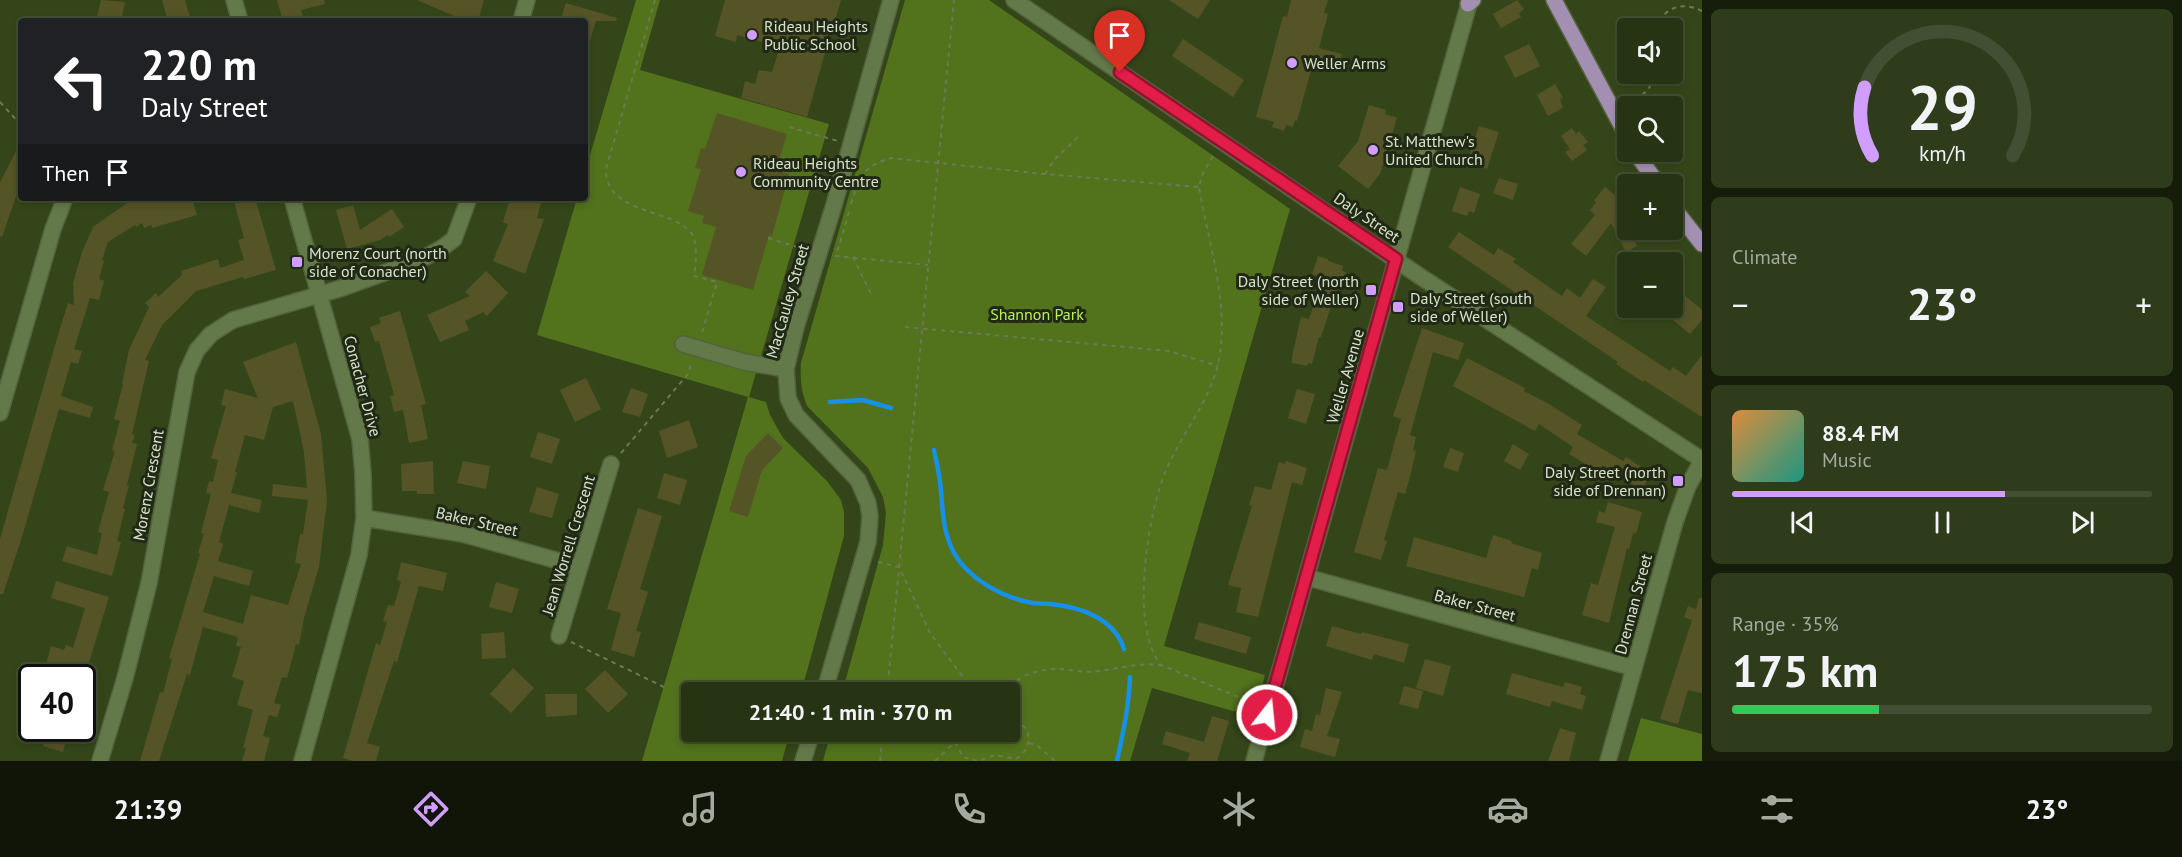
<!DOCTYPE html>
<meta charset="utf-8">
<style>
:root{--surface:#273413;--page:#2f3c1c;--text:#f1f3f6;--muted:#a4aaa0;--line:#434f33;--accent:#d19dfe}
body{margin:0;font-family:"PT Sans",sans-serif;background:var(--page);color:var(--text);height:100vh;display:flex;flex-direction:column;font-size:22px;white-space:nowrap}
*{box-sizing:border-box;margin:0}
p{font-size:20px;color:var(--muted)}
.icon{flex:none;width:33px;height:33px;fill:none;stroke:currentColor;stroke-width:2;stroke-linecap:round;stroke-linejoin:round}
.map{position:relative;flex:1;overflow:hidden}
.drawer{display:flex;flex-direction:column;gap:9px;padding:9px;background:#151d0a;width:480px}
.drawer>*{flex:none}
.top-card{position:absolute;left:18px;top:18px;width:570px;height:183px;border-radius:6px;box-shadow:0 3px 9px #0003,0 0 0 2px var(--line);background:#202124;color:#fff;overflow:hidden}
.tools{position:absolute;left:1617px;top:18px;display:grid;gap:12px}
.tools a{display:grid;place-items:center;width:66px;height:66px;border-radius:6px;background:var(--surface);box-shadow:0 3px 9px #0003,0 0 0 2px var(--line);font-size:30px}
.speed{position:absolute;left:18px;top:664px;display:flex;gap:12px;font-size:30px;font-weight:700;text-align:center}
.speed>*{display:grid;place-content:center;width:78px;height:78px;border-radius:50%;background:var(--surface);box-shadow:0 3px 9px #0003,0 0 0 2px var(--line);line-height:1}
.speed .limit{border:3px solid #111;border-radius:9px;background:#fff;color:#111}
.pin{position:absolute;display:grid;place-items:center;width:51px;height:51px;color:#fff;margin:-62px -26px;border-radius:50% 50% 50% 0;rotate:-45deg;box-shadow:0 0 6px #0007}
.pin .icon{rotate:45deg}
.me{position:absolute;width:66px;margin:-33px;rotate:16deg;stroke-linejoin:round;filter:drop-shadow(0 0 4px #0008)}
.turn{display:flex;align-items:center;gap:21px;height:126px;padding:0 24px;font-size:27px}
.turn .icon{width:78px;height:78px;stroke-width:2.5}
.turn b{display:block;font-size:42px;line-height:51px}
.then{display:flex;align-items:center;height:57px;padding:0 24px;background:#0003;gap:12px;font-size:22px}
.big{font-size:45px;font-weight:600;line-height:1.1}
.drawer .tile{flex:1;display:flex;flex-direction:column;justify-content:center;gap:9px;min-width:0;padding:0 21px;border-radius:9px;background:var(--page)}
.drawer .dial{align-items:center;gap:0}
.dial svg{height:156px;overflow:visible;fill:none;stroke:var(--line);stroke-width:7;stroke-linecap:round;text-anchor:middle}
.dial text{fill:var(--text);stroke:none}
.song{display:flex;align-items:center;gap:18px}
.cover{width:72px;height:72px;border-radius:9px;background:linear-gradient(135deg,hsl(30 70% 55%),hsl(170 70% 35%))}
.played{height:6px;border-radius:3px;background:linear-gradient(90deg,var(--accent) 65%,var(--line) 65%)}
.keys{display:flex;justify-content:space-around;direction:ltr}
.heat{display:flex;justify-content:space-between;align-items:center;font-size:33px;direction:ltr}
.charge{height:9px;border-radius:4px;background:linear-gradient(90deg,#34c759 35%,var(--line) 0)}
.trip{position:absolute;left:681px;top:682px;width:339px;height:60px;border-radius:6px;background:var(--surface);box-shadow:0 3px 9px #0003,0 0 0 2px var(--line);font-weight:600;line-height:60px;text-align:center}
.menu{display:flex;height:96px;justify-content:space-around;align-items:center;background:#101508;color:var(--muted)}
.menu .icon{width:42px;height:42px}
.menu .current{color:var(--accent)}
.menu b{font-size:27px;color:var(--text)}
main{display:flex;flex:1;min-height:0}
.map>svg:first-child{display:block}
</style>
<main>
<div class="map">
<svg width="1702" height="761" viewBox="0 0 1702 761">
<rect width="100%" height="100%" fill="#344619"/>
<path fill="#52721c" d="M636,0H660L640,70L829,124L749,397L766,402L770,415L783,438L827,481L841,500L844,512V536L801,693H692V732H790L782,761H642L748,397L537,335L577,198H585V172Z
M905,0H989L1290,209L1164,646L1265,675L1254,717L1152,688L1130,761H823L831,732H1010V693H842L883,545L886,513L883,497L868,468L807,406C801,391 800,379 801,363Z
M1641,718L1702,734V761H1628Z"/>
<g fill="none" stroke-linecap="round" stroke-linejoin="round">
<path stroke="#1790e8" stroke-width="4.5" d="M830,402L863,400L891,408
M934,450C937,464 940,477 941,491C943,513 943,532 954,553C968,578 1000,596 1028,602C1035,604 1043,603 1051,604C1080,607 1114,618 1124,649
M1117,761C1123,733 1129,706 1130,677"/>
</g>
<path fill="#555427" fill-rule="evenodd" d="M101,0L125,2L121,21H96Z
M162,0H185L191,21H168Z
M277,0H324L325,4L301,10L304,21H283Z
M417,0H484L478,21H458L459,18Z
M725,0H841L834,24L831,23L824,48L826,49L807,117L741,98L745,81L755,84L759,70L772,72L780,47L737,35L736,42L715,36Z
M1169,0H1210L1198,19Z
M1291,0H1328L1324,13L1328,14L1319,48L1342,54L1338,67L1314,60L1297,121L1295,120L1293,127L1286,125L1284,131L1272,127L1274,122L1256,117L1283,16L1287,17Z
M1517,0L1524,9L1519,13L1521,17L1501,28L1493,14Z
M566,3L617,18L616,21H596L588,47L585,46V21H560Z
M1183,39L1244,80L1233,97L1172,56Z
M1529,44L1540,66L1515,78L1504,56Z
M1555,84L1563,98L1560,99L1563,108L1548,116L1537,95Z
M1369,105L1386,110L1385,114L1397,118L1380,174L1368,189L1338,166L1358,141Z
M717,113L787,134L776,170L789,174L772,236L769,235L753,290L702,275L716,227L702,223L704,216L688,211L701,169L695,168L701,148L705,149Z
M1479,126L1499,132L1487,169L1467,162Z
M1572,128L1576,134L1579,131L1588,142L1583,145L1587,150L1572,161L1565,152L1570,149L1561,136Z
M21,142V182L2,237L0,236V182Z
M1499,178L1518,184L1513,200L1493,193Z
M1460,187L1480,194L1474,213L1469,211L1467,216L1452,211Z
M1605,187L1628,206V230H1651L1633,238L1637,246L1628,251V256L1611,223L1586,256L1571,244L1595,215L1590,210L1596,203L1594,200Z
M140,198H192L197,215L152,228L151,225L144,228L142,223L136,227L135,225L108,242L102,260L104,261L99,279L104,281L99,300L90,298L74,349L82,351L78,364L71,362L61,396L93,407L90,418L59,409L21,540L3,594H0V539L58,335L68,303L74,305L73,283L82,252L93,227L127,203Z
M233,198H255L276,270L244,279L243,277L196,291L162,325L145,360L149,361L132,434L135,435L132,443L137,444L127,485H129L123,508L125,509L117,541L121,542L112,576L62,561L67,546L97,555L102,533L98,532L109,492L103,490L115,451L112,450L120,421L114,419L123,384H122L129,350L149,307L145,303L156,293L158,297L182,275L181,271L218,259L220,268L244,260L238,240L244,238Z
M510,198H525L541,203L537,218L544,219L525,274L493,261L508,224L503,222Z
M353,205L360,230L392,209L404,227L389,237L388,235L380,240L347,249L336,210Z
M1459,232L1494,255L1498,248L1516,259L1513,262L1562,296L1567,288L1580,298L1593,279L1606,287L1586,316L1670,371L1673,367L1686,376L1702,355V417L1644,380L1643,382L1616,364L1618,362L1448,247Z
M1318,256L1328,259V261L1343,266L1342,271L1346,272L1342,283L1339,282L1321,337H1319L1312,364L1308,363L1307,366L1292,363V357L1301,317L1309,319L1323,277L1312,274Z
M486,271L508,293L487,316L483,312L465,321L469,330L440,342L427,315L470,296L465,292Z
M1677,289L1702,310V320L1690,334L1658,308H1672V295Z
M400,311L426,404L421,405L428,439L409,443L403,410L394,412L390,396L394,395L379,341L375,342L370,327L381,323L379,318Z
M1422,328L1464,343L1458,360L1433,352L1410,435L1416,437L1413,450L1416,451L1410,477L1405,494L1398,492L1384,540L1387,541L1381,560L1354,552L1378,468L1387,470L1401,419L1393,416Z
M296,342L321,434L327,501L319,567L304,618L299,645L296,644L287,678L282,677L274,703L281,705L277,717L269,715L263,736L270,738L264,761H242L246,748H243L253,710L237,705L244,681L232,677L241,647L236,646L238,637L203,627L190,675L187,674L159,761H140L160,692L163,693L172,659L169,658L200,554L198,553L204,534L201,533L211,494L206,493L209,481L213,482L218,460L211,458L226,406L221,405L225,389L258,398L243,362ZM293,401L304,452L307,488L273,484L272,496L308,500L303,534H300L295,563L301,564L288,605L251,595L243,624L203,612L214,576L249,586L253,571L218,561L223,544L219,542L229,505L259,513L262,500L231,493L237,472H235L245,435L264,440L273,407Z
M1467,358L1525,388L1524,391L1549,404L1582,425L1577,434L1623,461L1626,457L1652,474L1641,490L1603,465L1599,472L1569,454L1573,447L1539,424L1535,431L1453,386Z
M586,378L601,409L575,422L560,390Z
M631,388L648,394L640,417L622,412Z
M1297,389L1315,394L1306,424L1288,418Z
M689,420L698,447L667,458L659,431Z
M538,432L560,439L552,464L530,457Z
M768,433L783,448L762,470L748,517L729,511L746,456Z
M1513,444L1529,454L1520,470L1504,461Z
M1450,448L1464,453L1458,472L1443,467Z
M433,461L434,494H417V491H402L401,464Z
M463,461L490,466L486,489L457,483Z
M1286,461L1307,468L1302,485L1292,482L1258,617L1236,612L1241,588L1228,585L1252,506L1249,505L1255,486L1271,490L1279,462L1285,464Z
M664,473L687,480L680,505L657,498Z
M537,487L559,494L552,518L529,512Z
M1608,502L1642,512L1636,534L1633,533L1629,549L1627,548L1609,623L1582,615L1591,583L1598,585L1615,527L1596,522L1599,511L1605,513Z
M638,508L662,516L640,589L648,592L636,631L641,632L634,657L611,650L621,613L607,609Z
M1493,535L1512,541L1511,543L1542,553L1538,570L1532,568L1524,597L1406,566L1414,537L1486,558Z
M401,562L447,573L443,591L419,586L397,662L394,661L367,743L380,747L376,761H353L343,758L376,643L380,645L387,622L383,621L388,605L394,606L401,582L397,580Z
M56,581L109,597L84,679L66,674L67,670L46,664L51,646L64,650L66,645L73,648L85,608L51,598Z
M496,582L519,589L512,613L489,607Z
M1699,598H1702V693L1688,690L1678,724L1660,719L1692,620L1684,617L1688,606L1696,609Z
M1199,622L1251,637L1246,654L1194,639Z
M1332,626L1361,634L1362,632L1409,644L1404,663L1374,654L1372,660L1326,646Z
M504,632L506,658L482,659L481,634Z
M1425,659L1451,666L1443,696L1416,688Z
M513,668L534,688L511,713L490,694Z
M605,670L628,694L608,713L585,689Z
M1512,673L1563,687L1565,682L1582,687L1580,694L1586,696L1582,710L1552,701L1550,707L1506,694Z
M1404,686L1423,691L1418,709L1399,704Z
M1326,688L1342,692L1327,736L1340,739L1335,757L1300,747L1305,729L1312,731L1316,714L1320,715Z
M545,694H577V715L546,717Z
M1212,716L1229,721L1217,761H1187L1190,753L1162,744L1166,731L1204,742Z
M1560,728L1576,733L1569,761H1548Z
M24,729H69L63,752L43,746L45,738L24,732Z"/>
<g fill="none" stroke-linecap="round" stroke-linejoin="round">
<g stroke="#53633c" stroke-width="18">
<path id="minor" d="M234,0L240,21
M1014,0L1421,277L1702,460
M521,21L527,0
M292,198L360,439L363,474L364,518L359,555L302,761
M683,344L744,362L786,369
M0,413L53,229L65,198
M364,518L463,534L580,567
M1306,577L1634,668
M559,636L611,464
M824,693L868,542L870,516L868,503L858,480L796,415L788,398L786,369L796,327L834,205L891,0
M100,761L125,678L149,583L187,372L197,350L211,334L233,320L342,288L420,260L442,248L454,239L469,198
M803,761L812,732
M1254,761L1470,0
M1608,761L1675,522L1688,486L1702,461"/>
</g>
<g stroke="#53633c" stroke-width="18">
<path id="major" d="M1554,0L1628,138
M1468,4L1473,0
M1635,152L1658,184
M1672,206L1702,244"/>
</g>
<path stroke="#6b7b54" stroke-width="2" stroke-dasharray="4.5 4.5" stroke-linecap="butt" d="M655,0L606,169C605,215 674,208 692,234C698,244 696,264 694,276L717,282L701,336
M1653,28C1666,9 1679,0 1702,11
M0,102L21,125
M1626,103C1639,97 1655,91 1651,74
M789,127L838,141
M1213,156L1203,173L1199,187C1208,241 1228,299 1220,354C1213,398 1183,431 1166,470C1148,513 1129,627 1161,665L1253,703
M1045,174L1054,160L1079,136
M851,204C859,177 863,166 891,158L1045,174L1199,187
M849,212L836,256L928,265
M768,238L797,247
M853,257L872,296
M905,327L1169,351L1218,366
M621,453L688,374L692,361
M878,562L899,567L930,633L969,685L972,693
M571,642L666,688
M887,693L954,0
M1004,693C1016,676 1037,669 1058,669C1069,669 1080,672 1091,672C1115,670 1137,662 1161,665
M955,742L963,757L978,761L995,755L1016,759C1028,751 1029,744 1028,730L1018,722H1010
M1029,743L1038,746L1055,761
M880,761L883,732
M935,761L955,742L963,732"/>
<use href="#minor" stroke="#64794a" stroke-width="15"/>
<use href="#major" stroke="#a38fb2" stroke-width="15"/>
</g>
<g fill="none" stroke-linecap="round" stroke-linejoin="round">
<g stroke="#92132f" stroke-width="15">
<path id="route" d="M1120,72L1396,259L1267,715"/>
</g>
<use href="#route" stroke="#e11d48" stroke-width="10"/>
</g>
<g fill="#d19dfe" stroke="#212916" stroke-width="2">
<circle cx="752" cy="35" r="6"/>
<circle cx="1292" cy="63" r="6"/>
<circle cx="1373" cy="150" r="6"/>
<circle cx="741" cy="172" r="6"/>
<rect x="291" y="256" width="12" height="12" rx="3"/>
<rect x="1365" y="284" width="12" height="12" rx="3"/>
<rect x="1392" y="301" width="12" height="12" rx="3"/>
<rect x="1672" y="475" width="12" height="12" rx="3"/>
</g>
<g text-anchor="middle" dominant-baseline="central" stroke-width="6" stroke-linejoin="round" paint-order="stroke">
<g font-size="16" fill="#d7e3c9" stroke="#212916" text-anchor="start">
<text x="764" y="26">Rideau Heights<tspan x="764" dy="18">Public School</tspan></text>
<text x="1304" y="63">Weller Arms</text>
<text x="1385" y="141">St. Matthew's<tspan x="1385" dy="18">United Church</tspan></text>
<text x="753" y="163">Rideau Heights<tspan x="753" dy="18">Community Centre</tspan></text>
<text x="309" y="253">Morenz Court (north<tspan x="309" dy="18">side of Conacher)</tspan></text>
<text x="1359" y="281" text-anchor="end">Daly Street (north<tspan x="1359" dy="18">side of Weller)</tspan></text>
<text x="1410" y="298">Daly Street (south<tspan x="1410" dy="18">side of Weller)</tspan></text>
<text x="1666" y="472" text-anchor="end">Daly Street (north<tspan x="1666" dy="18">side of Drennan)</tspan></text>
</g>
<g font-size="16" fill="#d7e3c9" stroke="#212916">
<text transform="translate(1367 217) rotate(34)">Daly Street</text>
<text transform="translate(787 301) rotate(-74)">MacCauley Street</text>
<text transform="translate(1345 376) rotate(-74)">Weller Avenue</text>
<text transform="translate(363 386) rotate(75)">Conacher Drive</text>
<text transform="translate(148 485) rotate(-80)">Morenz Crescent</text>
<text transform="translate(477 521) rotate(13)">Baker Street</text>
<text transform="translate(568 545) rotate(-73)">Jean Worrell Crescent</text>
<text transform="translate(1633 604) rotate(-75)">Drennan Street</text>
<text transform="translate(1475 605) rotate(15)">Baker Street</text>
</g>
<g font-size="16" fill="#b6f255" stroke="#212916">
<text x="1037" y="314">Shannon Park</text>
</g>
</g>
</svg>
<div class="tools">
<a><svg class="icon" aria-label="sound" viewBox="0 0 24 24"><path d="M4 9h4l5-4v14l-5-4H4zM17 9q2 3 0 6"/></svg></a>
<a><svg class="icon" aria-label="search" viewBox="0 0 24 24"><circle cx="10" cy="10" r="6"/><path d="M15 15l6 6"/></svg></a>
<a>+</a>
<a>−</a>
</div>
<div class="speed"><div class="limit">40</div></div>
<div class="pin" style="left:1120px;top:72px;background:#d93025"><svg class="icon" aria-label="arrive" viewBox="0 0 24 24"><path d="M6 21V4h12l-3 4 3 4H6"/></svg></div>
<svg class="me" style="left:1267px;top:715px" viewBox="-20 -20 40 40"><circle r="17" fill="#e11d48" stroke="#fff" stroke-width="3"/><path d="M0-11L8 9 0 5-8 9z" fill="#fff"/></svg>
<div class="trip">21:40 · 1 min · 370 m</div>
<div class="top-card">
<div class="turn"><svg class="icon" aria-label="left" viewBox="0 0 24 24"><path d="M17 20v-9H6M10 6l-5 5 5 5"/></svg><div><b>220 m</b>Daly Street</div></div>
<div class="then">Then<svg class="icon" aria-label="arrive" viewBox="0 0 24 24"><path d="M6 21V4h12l-3 4 3 4H6"/></svg></div>
</div>
</div>
<section class="drawer">
<div class="tile dial"><svg viewBox="0 0 100 80">
<path d="M14 69A42 42 0 1 1 86 69"/>
<path d="M14 69A42 42 0 0 1 10 34" stroke="#d19dfe"/>
<text x="50" y="56" font-size="32" font-weight="700">29</text>
<text x="50" y="72" font-size="11">km/h</text>
</svg></div>
<div class="tile"><p>Climate</p>
<div class="heat"><a>−</a><b class="big">23°</b><a>+</a></div>
</div>
<div class="tile">
<div class="song"><i class="cover"></i><div><b>88.4 FM</b><p>Music</p></div></div>
<div class="played"></div>
<div class="keys"><svg class="icon" aria-label="previous" viewBox="0 0 24 24"><path d="M18 5L8 12l10 7zM5 5v14"/></svg><svg class="icon" aria-label="pause" viewBox="0 0 24 24"><path d="M8 5v14M16 5v14"/></svg><svg class="icon" aria-label="next" viewBox="0 0 24 24"><path d="M6 5l10 7-10 7zM19 5v14"/></svg></div>
</div>
<div class="tile"><p>Range · 35%</p><b class="big">175 km</b><div class="charge"></div></div>
</section>
</main>
<nav class="menu">
<b>21:39</b>
<svg class="icon current" aria-label="directions" viewBox="0 0 24 24"><path d="M12 3l9 9-9 9-9-9zM9 14v-3h6M13 9l2 2-2 2"/></svg>
<svg class="icon" aria-label="music" viewBox="0 0 24 24"><path d="M9 18V5l10-2v13"/><circle cx="6" cy="18" r="3"/><circle cx="16" cy="16" r="3"/></svg>
<svg class="icon" aria-label="phone" viewBox="0 0 24 24"><path d="M5 4h4l2 5-3 2q2 4 5 5l2-3 5 2v4C11 20 4 13 5 4z"/></svg>
<svg class="icon" aria-label="climate" viewBox="0 0 24 24"><path d="M12 3v18M4 7l16 10M4 17L20 7"/></svg>
<svg class="icon" aria-label="car" viewBox="0 0 24 24"><path d="M5 17H2v-5l4-1 3-4h7l3 4 3 1v5h-3M9 17h6M6 11h13"/><circle cx="7" cy="17" r="2"/><circle cx="17" cy="17" r="2"/></svg>
<svg class="icon" aria-label="filters" viewBox="0 0 24 24"><path d="M4 7h16M4 17h16"/><circle cx="9" cy="7" r="2"/><circle cx="15" cy="17" r="2"/></svg>
<b>23°</b>
</nav>
